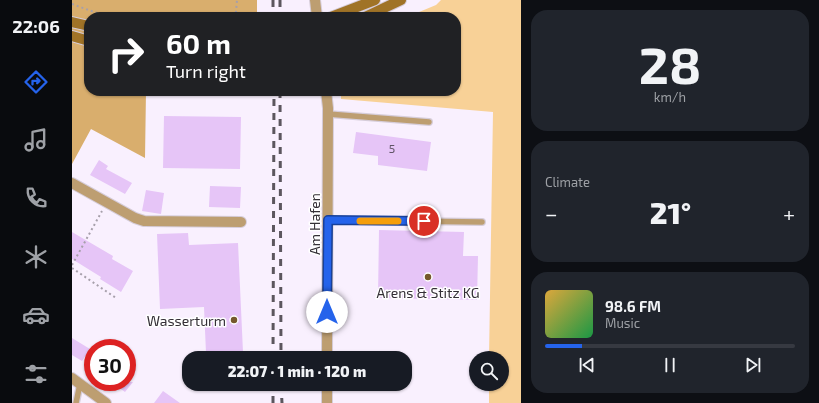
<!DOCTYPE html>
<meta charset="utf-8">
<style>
:root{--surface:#171b24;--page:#20242c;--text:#f1f3f6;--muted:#9ea1a6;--line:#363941;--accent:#2563eb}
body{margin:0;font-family:"Exo 2",sans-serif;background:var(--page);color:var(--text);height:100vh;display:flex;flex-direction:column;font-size:15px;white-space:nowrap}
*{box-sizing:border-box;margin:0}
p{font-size:13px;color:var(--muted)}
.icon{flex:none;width:22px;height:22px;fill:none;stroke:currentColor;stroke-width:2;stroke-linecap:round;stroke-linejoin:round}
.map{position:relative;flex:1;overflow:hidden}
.drawer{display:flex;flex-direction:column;gap:10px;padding:10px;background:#0d0f14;width:298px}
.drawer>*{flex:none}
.banner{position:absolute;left:12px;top:12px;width:377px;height:84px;border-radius:16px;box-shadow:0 1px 3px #0004;background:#202124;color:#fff;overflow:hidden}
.tools{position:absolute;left:397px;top:351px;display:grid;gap:8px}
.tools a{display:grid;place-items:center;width:40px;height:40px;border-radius:50%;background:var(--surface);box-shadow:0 1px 3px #0004;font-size:20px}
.speed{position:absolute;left:12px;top:339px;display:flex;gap:8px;font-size:20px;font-weight:700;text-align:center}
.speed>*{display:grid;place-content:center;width:52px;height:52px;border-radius:50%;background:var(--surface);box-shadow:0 1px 3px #0004;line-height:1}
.speed .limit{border:6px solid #d22;background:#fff;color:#111}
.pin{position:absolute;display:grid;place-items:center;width:34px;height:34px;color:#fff;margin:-17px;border:2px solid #fff;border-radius:50%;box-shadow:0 1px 4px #0007}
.me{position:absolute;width:44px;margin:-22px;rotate:0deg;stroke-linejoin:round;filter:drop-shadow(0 0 3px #0008)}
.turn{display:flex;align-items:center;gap:14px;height:84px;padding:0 16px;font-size:18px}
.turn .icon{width:52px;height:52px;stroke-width:2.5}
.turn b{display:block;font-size:28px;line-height:34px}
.big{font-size:30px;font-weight:800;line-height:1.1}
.drawer .widget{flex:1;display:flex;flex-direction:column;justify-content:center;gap:6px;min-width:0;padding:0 14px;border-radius:16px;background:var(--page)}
.drawer .dial{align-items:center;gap:0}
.dial b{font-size:52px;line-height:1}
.song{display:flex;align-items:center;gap:12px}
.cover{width:48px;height:48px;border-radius:6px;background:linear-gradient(135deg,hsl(40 70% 55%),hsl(140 70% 35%))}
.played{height:4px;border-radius:2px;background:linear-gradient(90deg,var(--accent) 15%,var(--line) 15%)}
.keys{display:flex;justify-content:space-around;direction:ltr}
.heat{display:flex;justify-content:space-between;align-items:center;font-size:22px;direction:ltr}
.trip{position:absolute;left:110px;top:351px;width:230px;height:40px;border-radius:16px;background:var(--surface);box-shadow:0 1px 3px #0004;font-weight:800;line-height:40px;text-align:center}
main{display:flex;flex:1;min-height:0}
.dock{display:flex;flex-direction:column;width:72px;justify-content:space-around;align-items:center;background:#090b0e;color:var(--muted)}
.dock .icon{width:28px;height:28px}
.dock .active{color:var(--accent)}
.dock b{font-size:18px;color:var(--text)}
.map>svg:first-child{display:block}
</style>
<main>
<nav class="dock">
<b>22:06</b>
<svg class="icon active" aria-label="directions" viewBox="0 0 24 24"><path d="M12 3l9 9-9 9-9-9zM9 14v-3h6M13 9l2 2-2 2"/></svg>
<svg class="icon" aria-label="music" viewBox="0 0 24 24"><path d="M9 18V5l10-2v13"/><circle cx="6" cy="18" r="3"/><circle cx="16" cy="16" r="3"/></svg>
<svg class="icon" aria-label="phone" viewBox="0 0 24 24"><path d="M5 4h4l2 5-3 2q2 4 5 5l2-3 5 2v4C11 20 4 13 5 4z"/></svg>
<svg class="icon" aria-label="climate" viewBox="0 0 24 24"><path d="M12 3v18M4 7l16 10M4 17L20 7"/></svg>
<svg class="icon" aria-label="car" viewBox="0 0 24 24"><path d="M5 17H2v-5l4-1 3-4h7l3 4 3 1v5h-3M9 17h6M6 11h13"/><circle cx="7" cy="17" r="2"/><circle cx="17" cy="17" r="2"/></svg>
<svg class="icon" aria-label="filters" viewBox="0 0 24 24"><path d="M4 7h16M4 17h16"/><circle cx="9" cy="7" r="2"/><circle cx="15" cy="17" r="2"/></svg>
</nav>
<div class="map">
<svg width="449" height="403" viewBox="0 0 449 403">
<rect width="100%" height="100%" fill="#f9f0fe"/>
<path fill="#f8d197" d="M369,0H449V403H417V384H430V358H417L421,112L269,99V91H384V17H335L364,5Z"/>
<path fill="#d9ae6d" d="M0,0H185V17H17V91H74L73,158L19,129L0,164Z"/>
<path fill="#e6c5f7" d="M92,116L169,117L168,169L91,168Z
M284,132L359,142L355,171L306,165V156L281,153Z
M27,160L36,166L34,169L60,183L53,194L18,175Z
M138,186L169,187L168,208L137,207Z
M74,190L92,193L89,214L70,211Z
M307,230L392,232L391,256H406L405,300L306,298Z
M0,232L41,256L40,259L61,271L49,292L28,279L29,277L0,259Z
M116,233L117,245L166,243L171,352L134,353L132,307L88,309L85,234Z
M0,338L18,349L10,361L0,355Z
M39,382H61L53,392Z
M91,391L108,403H82Z"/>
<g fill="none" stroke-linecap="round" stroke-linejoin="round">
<g stroke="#d6cdda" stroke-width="8">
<path id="lane" d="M256,114L357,122
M256,220L410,222
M4,403L8,384"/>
</g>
<g stroke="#d6cdda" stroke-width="12">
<path id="street" d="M243,0L245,17
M254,91L256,108L255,358
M0,183L63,218L72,221L169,222
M0,378L34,403
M255,403V384"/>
</g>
<g stroke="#d6cdda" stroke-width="12">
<path id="secondary" d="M259,17L303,0
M293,17L329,0
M0,22L17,26
M0,36L17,41"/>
</g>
<path stroke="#a69faa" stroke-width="2" stroke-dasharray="2 3" stroke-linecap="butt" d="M0,4L36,17
M149,17L164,12L165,0
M0,265L30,211
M0,268L44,298"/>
<use href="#lane" stroke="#bd9e71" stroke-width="5.5"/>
<use href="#street" stroke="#bd9e71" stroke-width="10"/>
<use href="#secondary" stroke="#a07327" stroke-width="10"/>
<path stroke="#5c565e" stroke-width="3" stroke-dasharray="7 7" stroke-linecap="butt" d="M201,0V17
M208,0V17
M208,91L209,358
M201,358L202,91
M209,384L210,403
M201,403V384"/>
</g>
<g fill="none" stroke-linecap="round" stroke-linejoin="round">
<g stroke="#184099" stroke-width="10">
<path id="route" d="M255,312L256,220L352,221"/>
</g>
<use href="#route" stroke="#2563eb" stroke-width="7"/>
<path stroke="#f59e0b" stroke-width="7" d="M288,221H326"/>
</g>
<g fill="#75582b" stroke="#fff" stroke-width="1.5">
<circle cx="356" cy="277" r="4"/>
<circle cx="162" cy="320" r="4"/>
</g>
<g text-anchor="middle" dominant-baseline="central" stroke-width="3" stroke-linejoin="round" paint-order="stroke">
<g font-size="12" fill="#605466">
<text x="320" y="148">5</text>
</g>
<g font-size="14" fill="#342f36" stroke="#fff">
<text transform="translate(242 224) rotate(-90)">Am Hafen</text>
</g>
<g font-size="14" fill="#342f36" stroke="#fff">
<text x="356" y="292">Arens &amp; Stitz KG</text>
<text x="154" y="320" text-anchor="end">Wasserturm</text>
</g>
</g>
</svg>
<div class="tools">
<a><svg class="icon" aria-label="search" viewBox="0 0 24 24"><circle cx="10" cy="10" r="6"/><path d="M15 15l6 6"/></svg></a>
</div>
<div class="speed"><div class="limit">30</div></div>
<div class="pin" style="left:352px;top:221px;background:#d93025"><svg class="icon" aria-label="arrive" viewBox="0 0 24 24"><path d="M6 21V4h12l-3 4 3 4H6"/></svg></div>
<svg class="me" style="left:255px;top:312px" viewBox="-20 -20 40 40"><circle r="19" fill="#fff"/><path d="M0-13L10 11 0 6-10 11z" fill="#2563eb"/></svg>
<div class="trip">22:07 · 1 min · 120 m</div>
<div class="banner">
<div class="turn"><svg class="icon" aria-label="right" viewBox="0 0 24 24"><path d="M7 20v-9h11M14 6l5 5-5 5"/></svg><div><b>60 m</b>Turn right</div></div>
</div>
</div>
<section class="drawer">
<div class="widget dial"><b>28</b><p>km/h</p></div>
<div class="widget"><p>Climate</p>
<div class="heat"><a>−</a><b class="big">21°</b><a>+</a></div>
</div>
<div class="widget">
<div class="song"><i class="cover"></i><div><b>98.6 FM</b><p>Music</p></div></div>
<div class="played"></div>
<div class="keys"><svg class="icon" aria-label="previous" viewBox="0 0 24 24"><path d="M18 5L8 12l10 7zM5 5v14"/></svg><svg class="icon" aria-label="pause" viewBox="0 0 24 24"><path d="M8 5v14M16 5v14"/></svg><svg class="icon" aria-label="next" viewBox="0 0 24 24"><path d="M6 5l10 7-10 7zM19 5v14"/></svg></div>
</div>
</section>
</main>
